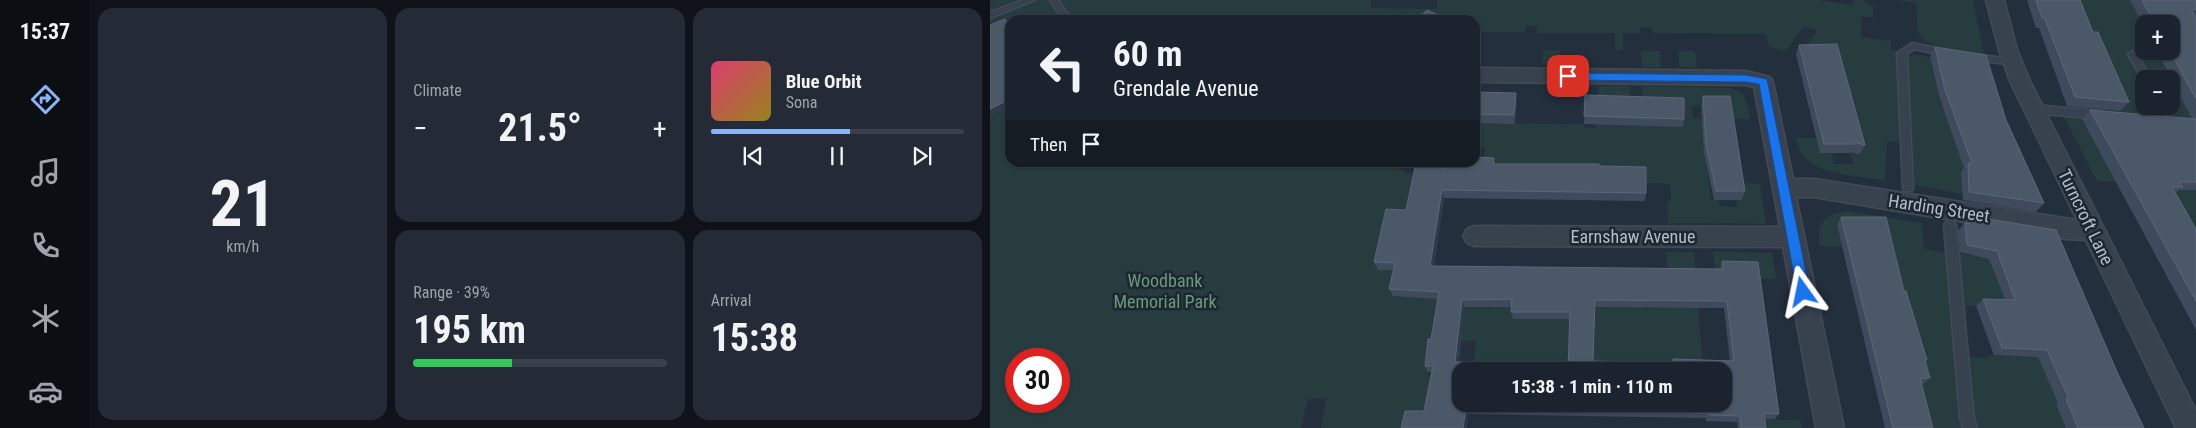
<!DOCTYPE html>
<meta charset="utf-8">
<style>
:root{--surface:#1b232e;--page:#242b36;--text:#f1f3f6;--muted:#a0a4aa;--line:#39404a;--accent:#8ab4f8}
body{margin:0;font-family:"Roboto Condensed",sans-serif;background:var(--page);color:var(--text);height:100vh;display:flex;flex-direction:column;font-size:19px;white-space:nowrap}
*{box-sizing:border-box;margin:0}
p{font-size:16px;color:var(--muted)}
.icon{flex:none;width:28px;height:28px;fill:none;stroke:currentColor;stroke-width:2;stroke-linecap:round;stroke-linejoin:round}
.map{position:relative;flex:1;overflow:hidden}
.side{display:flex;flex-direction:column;gap:8px;padding:8px;background:#0f1319;width:900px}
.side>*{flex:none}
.banner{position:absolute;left:15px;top:15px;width:475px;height:152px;border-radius:15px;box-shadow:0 1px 4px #0004,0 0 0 1px var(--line);background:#1b232e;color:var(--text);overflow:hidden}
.tools{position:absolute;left:1145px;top:15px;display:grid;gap:10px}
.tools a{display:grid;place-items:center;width:45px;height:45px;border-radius:10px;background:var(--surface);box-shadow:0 1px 4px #0004,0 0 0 1px var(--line);font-size:25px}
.speed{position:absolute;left:15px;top:348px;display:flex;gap:10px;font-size:25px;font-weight:700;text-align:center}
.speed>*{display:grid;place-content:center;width:65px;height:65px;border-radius:50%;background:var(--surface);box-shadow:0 1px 4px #0004,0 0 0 1px var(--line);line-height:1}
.speed .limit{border:8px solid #d22;background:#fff;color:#111}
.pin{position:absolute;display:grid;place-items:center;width:42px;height:42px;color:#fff;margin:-21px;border-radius:10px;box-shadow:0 2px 8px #0006}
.me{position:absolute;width:55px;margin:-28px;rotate:348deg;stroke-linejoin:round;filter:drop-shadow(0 0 4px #0008)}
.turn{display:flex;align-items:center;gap:18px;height:105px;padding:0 25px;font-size:22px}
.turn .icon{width:65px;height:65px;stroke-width:2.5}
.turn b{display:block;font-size:35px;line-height:42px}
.then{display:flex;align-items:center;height:48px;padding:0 25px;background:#0003;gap:10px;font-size:19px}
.big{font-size:38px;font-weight:700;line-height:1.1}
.side .widget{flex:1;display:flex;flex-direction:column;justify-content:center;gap:8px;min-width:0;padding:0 18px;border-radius:15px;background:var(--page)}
.side .dial{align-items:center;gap:0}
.dial b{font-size:65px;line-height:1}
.song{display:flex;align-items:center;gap:15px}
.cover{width:60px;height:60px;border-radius:8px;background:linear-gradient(135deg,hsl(340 70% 55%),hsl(50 70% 35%))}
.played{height:5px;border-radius:2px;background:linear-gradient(90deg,var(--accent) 55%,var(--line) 55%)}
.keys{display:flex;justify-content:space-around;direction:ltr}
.heat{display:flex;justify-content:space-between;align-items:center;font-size:28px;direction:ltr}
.charge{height:8px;border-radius:4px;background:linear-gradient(90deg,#34c759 39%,var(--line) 0)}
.side .tiles{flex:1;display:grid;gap:8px;grid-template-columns:repeat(3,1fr)}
.widget:first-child{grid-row:span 2}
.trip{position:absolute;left:462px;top:362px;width:280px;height:50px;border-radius:15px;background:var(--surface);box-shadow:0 1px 4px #0004,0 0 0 1px var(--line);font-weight:700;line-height:50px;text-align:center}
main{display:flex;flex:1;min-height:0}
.tab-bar{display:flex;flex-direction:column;width:90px;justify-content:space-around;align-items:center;background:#0b0e12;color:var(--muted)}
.tab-bar .icon{width:35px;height:35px}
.tab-bar .on{color:var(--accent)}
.tab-bar b{font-size:22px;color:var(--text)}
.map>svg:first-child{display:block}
</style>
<main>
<nav class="tab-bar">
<b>15:37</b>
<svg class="icon on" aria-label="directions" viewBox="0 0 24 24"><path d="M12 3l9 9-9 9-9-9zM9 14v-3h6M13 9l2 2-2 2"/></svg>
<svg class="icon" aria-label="music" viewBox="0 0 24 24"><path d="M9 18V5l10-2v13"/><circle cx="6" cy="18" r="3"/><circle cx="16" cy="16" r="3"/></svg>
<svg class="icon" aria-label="phone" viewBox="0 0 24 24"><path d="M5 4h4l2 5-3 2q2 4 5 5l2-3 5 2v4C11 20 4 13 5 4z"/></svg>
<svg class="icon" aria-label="climate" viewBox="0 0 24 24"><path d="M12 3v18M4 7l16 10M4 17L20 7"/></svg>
<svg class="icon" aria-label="car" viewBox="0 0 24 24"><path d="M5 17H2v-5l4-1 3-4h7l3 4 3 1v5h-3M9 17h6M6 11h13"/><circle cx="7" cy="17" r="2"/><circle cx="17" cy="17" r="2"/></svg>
</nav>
<section class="side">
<div class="tiles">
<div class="widget dial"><b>21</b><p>km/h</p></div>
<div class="widget"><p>Climate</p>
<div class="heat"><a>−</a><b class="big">21.5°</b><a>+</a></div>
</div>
<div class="widget">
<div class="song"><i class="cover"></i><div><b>Blue Orbit</b><p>Sona</p></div></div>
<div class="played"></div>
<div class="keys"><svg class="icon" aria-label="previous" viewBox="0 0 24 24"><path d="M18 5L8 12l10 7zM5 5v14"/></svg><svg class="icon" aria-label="pause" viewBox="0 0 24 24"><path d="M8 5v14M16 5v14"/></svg><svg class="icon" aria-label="next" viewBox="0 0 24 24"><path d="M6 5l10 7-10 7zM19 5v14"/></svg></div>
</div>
<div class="widget"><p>Range · 39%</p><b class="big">195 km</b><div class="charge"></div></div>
<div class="widget"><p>Arrival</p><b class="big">15:38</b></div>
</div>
</section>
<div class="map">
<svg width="1206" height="428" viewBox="0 0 1206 428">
<rect width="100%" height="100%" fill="#242f3e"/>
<path fill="#263c3f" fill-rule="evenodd" d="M0,0H381V8L447,9V0H828L863,5L864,0H873L883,6L884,18L871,17V37L901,41V50L908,51V111L911,142L897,141L895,181C871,176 836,176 816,159C810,153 808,145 806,138H826L842,153L844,164H863L826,52L819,43L827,31L814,26L795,52L779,46L776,34L662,33V27H650V33H633V50H625V33H547V26H536L535,32H485V20H442L427,13L419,20H20V162L397,163L435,182L455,198L438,199L388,270H408L422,291L497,306L499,309L503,306L581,307L604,340L605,309L607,307H653L655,310L678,276L676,252H704L713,371H483L486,341H469L438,372L445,395L438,417L416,428H331L336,398L318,399L311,428H0ZM26,359H69V401H26Z
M905,0H983L994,54C979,51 935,50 929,34C926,25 927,12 926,3Z
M1079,0H1153L1154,51H1165L1169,57L1186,59L1193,72L1176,71L1180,79H1160L1148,54L1139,53L1154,86V106H1163L1167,113L1164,116L1112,112Z
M553,50H570V65H552Z
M651,51H670L671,67H652Z
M688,51H705L707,68L689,67Z
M923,54L940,57L946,84L963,86L953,99H949L951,105L968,107L973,166L980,182L972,186V194L924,185L918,57Z
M1181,81L1184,86L1202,88L1196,109L1201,117L1206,118V125L1183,123L1174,106H1181Z
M608,86H640V125L651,126L652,86L740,88C757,91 757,104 760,119H740L726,99H712V105L702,106L703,118L712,119L713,132L710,134L713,135L717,164L714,166L717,167L721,199L728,200L730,206L747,207L746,200H752L750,183L770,184L776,224L678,223L677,202L681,201L680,184L655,183L493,166L495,148H485V123L589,124H594L595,128H605Z
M1073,115L1090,117L1102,137L1206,131V264L1169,262L1163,252L1204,254L1180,210L1140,209L1126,182L1107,181Z
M863,212L932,223L934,249L955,252L968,410L975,428H934L847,225L852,247L830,246C826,222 837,210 863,212Z
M1005,237L1081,404H1067L1076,428H986L978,357L999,358V355L1033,356L1010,306H973L969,252L985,256Z
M723,251L781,253L783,257L786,279H766L730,268L732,297L725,276Z
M771,419L810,420L812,428H772Z"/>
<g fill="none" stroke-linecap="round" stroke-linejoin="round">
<g stroke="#414a57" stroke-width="3">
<path id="lane" d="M33,0H45L0,18V12Z
M60,0H68L82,20H73Z
M922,43L957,50L962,53L957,56L924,49L917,54L923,188L922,191H914L913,188L907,53Z
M1143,51L1146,52L1161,79H1154L1153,81L1138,54Z
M982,54L1023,59L1028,62L1023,65L979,59V55Z
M1043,105L1111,111L1116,115L1111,119L1043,113L1038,109Z
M1164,106H1174L1179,119L1178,122H1158L1157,119L1158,116L1168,115Z
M960,220L964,222L966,225L981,389L984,418L987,428H973L970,418L954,225L956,222Z"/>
</g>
<g stroke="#414a57" stroke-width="3">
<path id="street" d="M996,0H1014L1027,50L1040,81L1206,411V428H1186L1096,240L1075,239L824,197H806L854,428H826L793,247L485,246L477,243L473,236L477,229L485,226L790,227L764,87L756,85L492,82L485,79V70L492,68L756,71L780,77L783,82L803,179H824L1087,220L1020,81L1009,50Z"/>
</g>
<use href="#lane" fill="#38414e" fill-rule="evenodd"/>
<use href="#street" fill="#38414e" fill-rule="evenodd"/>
</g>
<path fill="#3f4b5c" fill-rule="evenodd" d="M1037,0H1090L1103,32L1139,102L1130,111L1077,106L1049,28H1046Z
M1140,0H1206V190H1189L1185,193L1206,229V330L1092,119L1100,110L1202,119L1167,51H1181V24H1154V27Z
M809,45L875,145L870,154L860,152V153H830L806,54Z
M945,47L1016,120L1054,203L1046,212L973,200L971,172L974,168L950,99L940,57Z
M485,92L527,102L525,124L485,123Z
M595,95L694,119L693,127L594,124Z
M713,96L755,191L752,200H724L714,153L711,106Z
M504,158L505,164L609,166L656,193L655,201L454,198L444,266L730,269L732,261L789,414L785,419H775L776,428H748L747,422L716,421V418L478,414L434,411L442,372H438L435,366L441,339L448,299L403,296L399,289L403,270H388L384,262L416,210L454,169ZM474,307H522L521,312L523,319H580L578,369L524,370L469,362ZM605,307L734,308L740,361L683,359L682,363L603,361Z
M980,216L1127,372L1154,428H1076L1066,404L1068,403L1048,357L1004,355L986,306L993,299H1015L999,259L970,252L968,231Z
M851,217L937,360L935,362L940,378L933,384H931L943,428H895L847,225Z"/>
<path fill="#2f3b4b" d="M526,93L527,102L525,124L524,115Z
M20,99V107L0,116V109Z
M452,190L454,198L443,274L440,266Z
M472,300L474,307L468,368L465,362Z
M476,408L478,414L477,428H473Z"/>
<path fill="#4b5868" stroke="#5c6777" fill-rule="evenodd" d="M1046,0H1090L1103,32H1108L1139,102L1085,97L1055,19L1052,18Z
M1152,0H1206V10L1201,9L1206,18V99L1180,51H1181V24H1165Z
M437,10L459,20H426Z
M15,19L20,27V99L0,109V25Z
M847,44L875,145L864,142V144H834L809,45Z
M945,47L996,55L1016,120L1054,203L979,192L978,163H982L955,90Z
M485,92L526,93L524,115L485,114Z
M595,95L694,98V119L594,116Z
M713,96H740L755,191H726L716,144Z
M1100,110L1206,119V182H1189L1193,187H1182L1206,229V301Z
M485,157L504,158L503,164H609V166L656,167V193L452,190L440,266L733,269L732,261L768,262L789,414L774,413L776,428H751L750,416L719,415V413L476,408L473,428H411L415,411H434L443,366H435L438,339H441L449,292L399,289L405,263L384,262L396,209L416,210L426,162H441L454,169L455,162H485ZM522,299L521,312H580L578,369L522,370V363L465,362L472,300ZM605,300L737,301L744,361L683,359V363L603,361ZM471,371H734V404H471Z
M980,216L1066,230L1127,372L1154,428H1088L1076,399H1079L1057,350L1012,348L993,299L1025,300L1007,251L977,245L975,223L980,224Z
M851,217H896L914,291H916L937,360H935L940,378H930L943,428H903Z"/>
<path fill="#1a73e8" stroke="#114b97" d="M578,73L756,75L777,79L820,292L818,296L813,298L809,296L807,292L769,84L756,82L578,80L574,76Z"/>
<g text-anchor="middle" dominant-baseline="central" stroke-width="5" stroke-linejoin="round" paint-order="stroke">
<g font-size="18" fill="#b4bcc9" stroke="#1d2633">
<text transform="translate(949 208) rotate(9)">Harding Street</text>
<text transform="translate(1096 217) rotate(64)">Turncroft Lane</text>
<text x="643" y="236">Earnshaw Avenue</text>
</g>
<g font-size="18" fill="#6b9a76" stroke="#1d2633">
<text x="175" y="280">Woodbank<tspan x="175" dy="21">Memorial Park</tspan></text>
</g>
</g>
</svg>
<div class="tools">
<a>+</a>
<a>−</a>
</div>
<div class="speed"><div class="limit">30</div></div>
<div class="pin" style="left:578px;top:76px;background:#d93025"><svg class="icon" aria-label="arrive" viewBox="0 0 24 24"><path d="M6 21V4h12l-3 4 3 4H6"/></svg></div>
<svg class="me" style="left:813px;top:292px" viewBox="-20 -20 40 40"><path d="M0-17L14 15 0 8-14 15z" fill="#1a73e8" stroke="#fff" stroke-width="4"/></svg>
<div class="trip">15:38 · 1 min · 110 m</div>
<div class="banner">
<div class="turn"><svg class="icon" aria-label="left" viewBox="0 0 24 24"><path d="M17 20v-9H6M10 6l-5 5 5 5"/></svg><div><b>60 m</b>Grendale Avenue</div></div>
<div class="then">Then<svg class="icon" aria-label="arrive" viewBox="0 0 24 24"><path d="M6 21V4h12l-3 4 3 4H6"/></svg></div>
</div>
</div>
</main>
